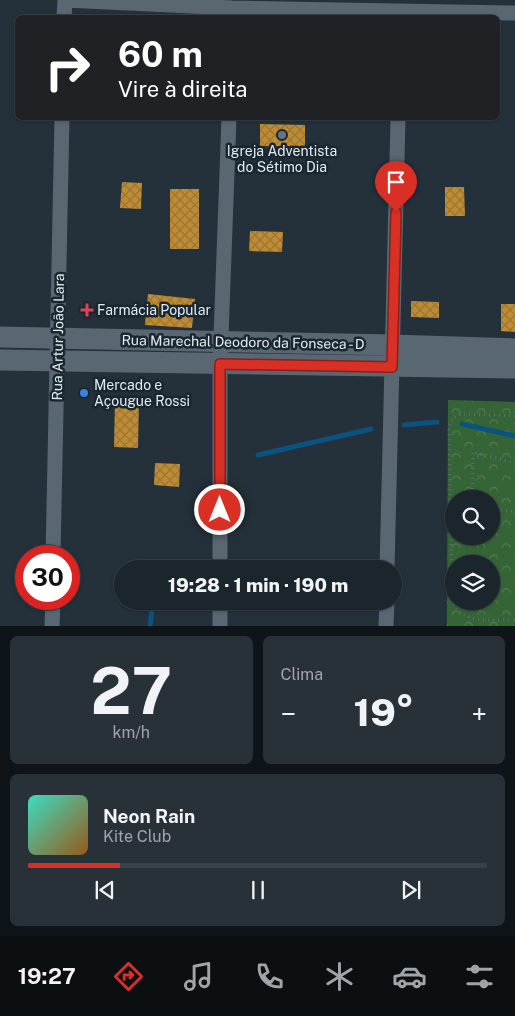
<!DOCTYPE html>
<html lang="pt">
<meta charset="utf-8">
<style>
:root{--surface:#1b252c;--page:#283138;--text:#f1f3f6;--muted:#a0a5a9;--line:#394248;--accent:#d93025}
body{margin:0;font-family:"Public Sans",sans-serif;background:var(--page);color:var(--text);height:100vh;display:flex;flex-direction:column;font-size:19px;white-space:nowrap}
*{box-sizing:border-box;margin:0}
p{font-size:16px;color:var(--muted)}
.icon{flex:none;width:28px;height:28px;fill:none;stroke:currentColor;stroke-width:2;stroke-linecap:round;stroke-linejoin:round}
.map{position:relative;height:626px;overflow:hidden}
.sheet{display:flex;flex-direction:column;gap:10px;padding:10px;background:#0f1418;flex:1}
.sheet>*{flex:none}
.guide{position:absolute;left:15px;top:15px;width:485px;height:105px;border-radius:8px;box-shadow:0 1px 4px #0004,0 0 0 1px var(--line);background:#202124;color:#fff;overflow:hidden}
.fabs{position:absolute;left:445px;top:490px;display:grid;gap:10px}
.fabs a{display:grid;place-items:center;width:55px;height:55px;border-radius:50%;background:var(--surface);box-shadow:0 1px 4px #0004,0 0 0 1px var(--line);font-size:25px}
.speed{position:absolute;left:15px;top:545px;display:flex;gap:10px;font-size:25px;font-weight:700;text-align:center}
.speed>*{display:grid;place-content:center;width:65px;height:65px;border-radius:50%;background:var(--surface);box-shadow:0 1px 4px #0004,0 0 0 1px var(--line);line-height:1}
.speed .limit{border:8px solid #d22;background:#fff;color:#111}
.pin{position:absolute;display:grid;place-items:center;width:42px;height:42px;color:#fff;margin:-51px -21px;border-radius:50% 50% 50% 0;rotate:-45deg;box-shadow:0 0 5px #0007}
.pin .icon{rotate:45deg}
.me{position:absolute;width:55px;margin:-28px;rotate:0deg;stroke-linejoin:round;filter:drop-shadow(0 0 4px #0008)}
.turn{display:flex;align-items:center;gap:18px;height:105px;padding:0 20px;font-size:22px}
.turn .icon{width:65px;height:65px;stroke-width:2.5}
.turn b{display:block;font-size:35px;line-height:42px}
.big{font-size:38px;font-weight:800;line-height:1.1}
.sheet .widget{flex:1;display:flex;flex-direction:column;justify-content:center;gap:8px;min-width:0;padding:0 18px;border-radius:8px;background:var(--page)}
.sheet .dial{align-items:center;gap:0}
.dial b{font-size:65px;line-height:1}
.song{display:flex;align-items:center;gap:15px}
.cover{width:60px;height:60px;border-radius:8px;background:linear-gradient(135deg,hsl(170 70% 55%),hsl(30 70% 35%))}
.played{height:5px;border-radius:2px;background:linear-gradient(90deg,var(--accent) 20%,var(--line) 20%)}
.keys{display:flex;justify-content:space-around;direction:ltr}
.heat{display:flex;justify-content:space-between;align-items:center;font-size:28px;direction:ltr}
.sheet .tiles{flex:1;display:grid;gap:10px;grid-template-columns:1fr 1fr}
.widget:last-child{grid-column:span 2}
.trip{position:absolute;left:114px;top:560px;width:288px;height:50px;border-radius:25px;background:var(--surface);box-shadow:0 1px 4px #0004,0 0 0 1px var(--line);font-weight:800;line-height:50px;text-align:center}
.tabs{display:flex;height:80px;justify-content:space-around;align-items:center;background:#0b0f12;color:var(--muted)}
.tabs .icon{width:35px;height:35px}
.tabs .current{color:var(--accent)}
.tabs b{font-size:22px;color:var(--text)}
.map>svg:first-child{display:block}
</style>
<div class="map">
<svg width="515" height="626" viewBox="0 0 515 626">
<defs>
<pattern id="park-crowns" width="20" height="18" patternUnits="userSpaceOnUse" patternTransform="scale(1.25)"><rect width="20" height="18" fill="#356537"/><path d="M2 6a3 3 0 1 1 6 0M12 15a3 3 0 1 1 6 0" fill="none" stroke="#527b54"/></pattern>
<pattern id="building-cross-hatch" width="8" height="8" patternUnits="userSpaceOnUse" patternTransform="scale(1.25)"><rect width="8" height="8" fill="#bf8c32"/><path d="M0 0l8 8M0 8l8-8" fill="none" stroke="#9a7739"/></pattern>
</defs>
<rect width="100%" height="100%" fill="#24313a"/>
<path fill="url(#park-crowns)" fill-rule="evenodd" d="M448,400L515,402V626H447ZM454,499H491V536H454ZM454,564H491V601H454Z"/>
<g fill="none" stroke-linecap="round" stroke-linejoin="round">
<path stroke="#0b537e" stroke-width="5" d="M462,424L515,436
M404,425L437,422
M258,455L371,429
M150,626L152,609L159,601"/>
</g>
<path fill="url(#building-cross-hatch)" d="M260,124L305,125V147L260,146Z
M122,182L142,183L141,209L120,208Z
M445,187H464L465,216H445Z
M170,189H199V249H170Z
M250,231L283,232L282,252L249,251Z
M148,294L195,299L192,328L145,325Z
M411,301L439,302V318L411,317Z
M501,304H515V332L501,331Z
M115,401H139L138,448L114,447Z
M155,463L180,464L179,487L154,485Z"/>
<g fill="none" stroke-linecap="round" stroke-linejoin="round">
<path stroke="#606c74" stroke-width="3" stroke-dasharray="1 4" stroke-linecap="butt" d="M515,416L461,414L453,418L449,427L452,599C460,626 492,619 515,620
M472,499L473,452L515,463
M491,509L515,512"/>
<path stroke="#596772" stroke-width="15" d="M66,0L232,8L515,13
M64,18L65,0
M53,556L62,118
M220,569V364L229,118
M387,569L398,118
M52,626L53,599
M220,626V601
M386,626L387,601"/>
<path stroke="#596772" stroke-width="21" d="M0,337L393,345L515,349
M0,360L515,368"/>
</g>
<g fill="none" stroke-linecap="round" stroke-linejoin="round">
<g stroke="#8d1f18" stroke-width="12">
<path id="route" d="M220,510V364L392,367L396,212"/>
</g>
<use href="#route" stroke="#d93025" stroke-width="9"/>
</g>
<circle fill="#6b7280" stroke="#1a2730" stroke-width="2" cx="282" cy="135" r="5"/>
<path fill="#e0444e" stroke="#1a2730" stroke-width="2" d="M84.5 302.5h5v5h5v5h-5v5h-5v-5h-5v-5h5z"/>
<circle fill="#3f7fe0" stroke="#1a2730" stroke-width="2" cx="84" cy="393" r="5"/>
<g text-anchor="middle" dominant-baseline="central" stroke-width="5" stroke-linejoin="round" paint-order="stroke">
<g font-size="14" fill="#e1eaf0" stroke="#1a2730" text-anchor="start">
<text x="282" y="151" text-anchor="middle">Igreja Adventista<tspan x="282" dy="16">do Sétimo Dia</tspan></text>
<text x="97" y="310">Farmácia Popular</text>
<text x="94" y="385">Mercado e<tspan x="94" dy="16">Açougue Rossi</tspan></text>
</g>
<g font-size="14" fill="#e1eaf0" stroke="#1a2730">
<text transform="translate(58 337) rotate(-89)">Rua Artur João Lara</text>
<text transform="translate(243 342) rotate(1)">Rua Marechal Deodoro da Fonseca - D</text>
</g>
</g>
</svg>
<div class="fabs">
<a><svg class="icon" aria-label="search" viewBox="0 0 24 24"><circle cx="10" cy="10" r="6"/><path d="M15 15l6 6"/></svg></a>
<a><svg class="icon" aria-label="layers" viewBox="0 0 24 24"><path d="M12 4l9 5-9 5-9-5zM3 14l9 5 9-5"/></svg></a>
</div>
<div class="speed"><div class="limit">30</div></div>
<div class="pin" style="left:396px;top:212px;background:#d93025"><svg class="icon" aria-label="arrive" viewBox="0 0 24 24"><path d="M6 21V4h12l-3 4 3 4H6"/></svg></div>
<svg class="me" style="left:220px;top:510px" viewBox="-20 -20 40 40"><circle r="17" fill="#d93025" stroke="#fff" stroke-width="3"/><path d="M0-11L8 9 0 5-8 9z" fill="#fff"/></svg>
<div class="trip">19:28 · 1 min · 190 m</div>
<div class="guide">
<div class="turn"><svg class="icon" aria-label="right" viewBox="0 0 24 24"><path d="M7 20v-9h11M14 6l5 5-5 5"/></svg><div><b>60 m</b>Vire à direita</div></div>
</div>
</div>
<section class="sheet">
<div class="tiles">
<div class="widget dial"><b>27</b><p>km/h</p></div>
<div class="widget"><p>Clima</p>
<div class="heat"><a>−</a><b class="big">19°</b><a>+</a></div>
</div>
<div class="widget">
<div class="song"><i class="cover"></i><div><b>Neon Rain</b><p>Kite Club</p></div></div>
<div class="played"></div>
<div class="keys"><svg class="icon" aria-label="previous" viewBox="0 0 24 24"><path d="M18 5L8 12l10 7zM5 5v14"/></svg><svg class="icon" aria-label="pause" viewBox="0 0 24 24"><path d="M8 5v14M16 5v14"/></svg><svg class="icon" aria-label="next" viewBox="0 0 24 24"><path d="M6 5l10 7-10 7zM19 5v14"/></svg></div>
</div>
</div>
</section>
<nav class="tabs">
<b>19:27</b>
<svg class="icon current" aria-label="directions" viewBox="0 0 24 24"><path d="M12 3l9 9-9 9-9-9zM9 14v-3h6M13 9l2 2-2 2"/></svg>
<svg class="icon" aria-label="music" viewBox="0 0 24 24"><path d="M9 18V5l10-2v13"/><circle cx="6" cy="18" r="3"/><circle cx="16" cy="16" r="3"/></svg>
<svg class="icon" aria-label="phone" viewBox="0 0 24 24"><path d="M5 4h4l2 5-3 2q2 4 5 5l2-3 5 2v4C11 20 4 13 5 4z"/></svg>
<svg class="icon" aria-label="climate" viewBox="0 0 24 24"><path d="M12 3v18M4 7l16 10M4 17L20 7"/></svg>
<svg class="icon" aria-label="car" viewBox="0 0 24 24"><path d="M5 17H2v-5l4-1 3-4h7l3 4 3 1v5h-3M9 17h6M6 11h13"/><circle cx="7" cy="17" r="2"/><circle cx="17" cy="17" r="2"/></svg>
<svg class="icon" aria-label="filters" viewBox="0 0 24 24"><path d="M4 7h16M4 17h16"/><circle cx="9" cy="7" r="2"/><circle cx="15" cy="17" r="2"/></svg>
</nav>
